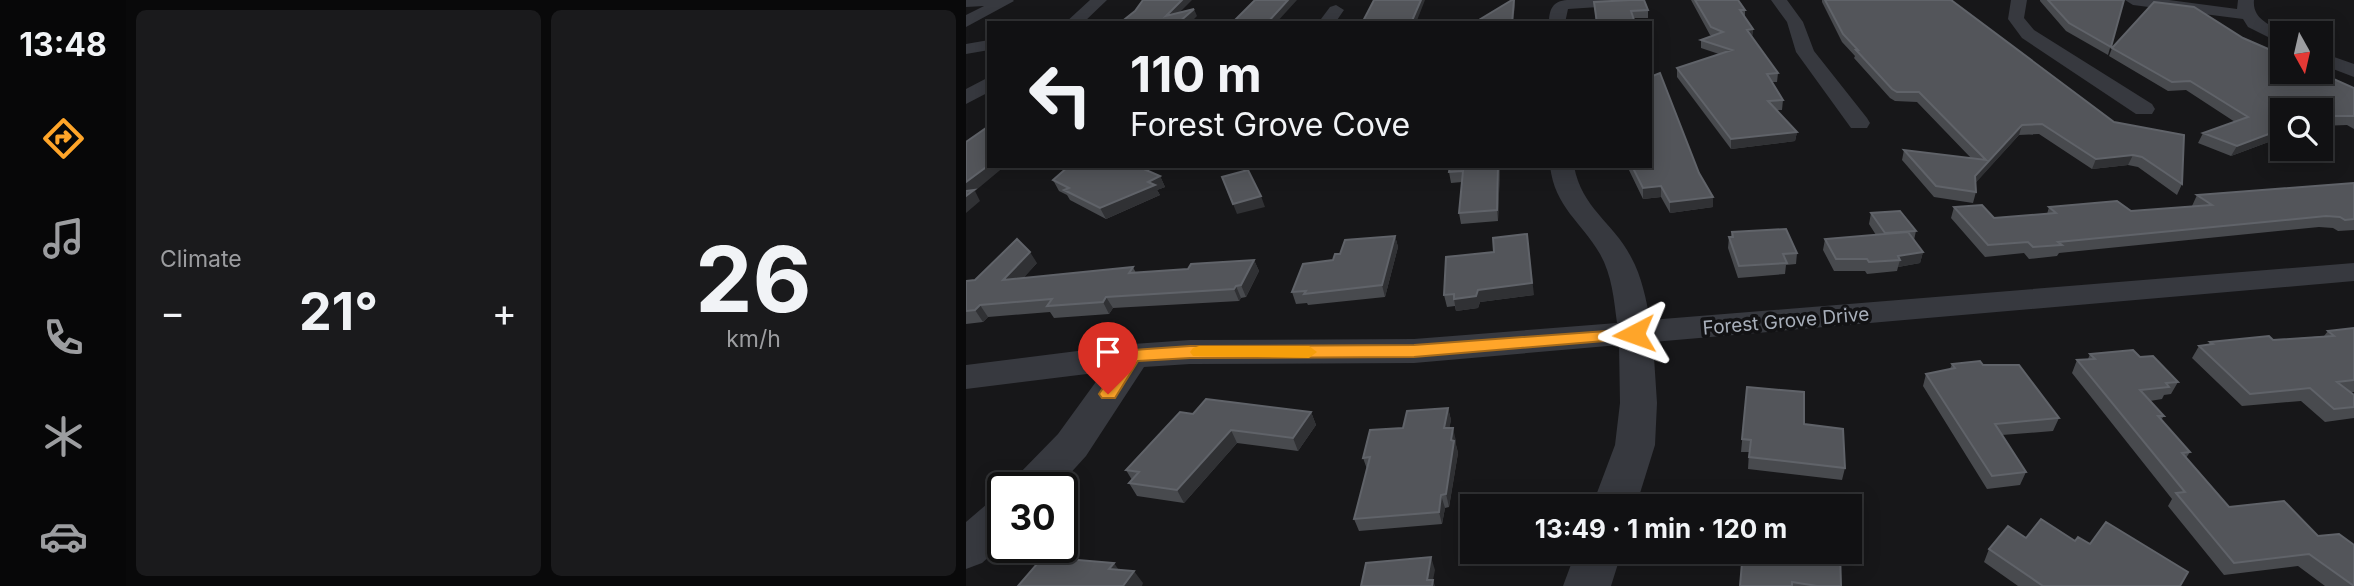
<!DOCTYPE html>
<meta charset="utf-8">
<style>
:root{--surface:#111113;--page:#1a1a1c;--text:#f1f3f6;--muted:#9c9da0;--line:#303133;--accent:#ffa529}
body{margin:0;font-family:Inter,sans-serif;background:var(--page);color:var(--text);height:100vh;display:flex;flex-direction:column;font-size:26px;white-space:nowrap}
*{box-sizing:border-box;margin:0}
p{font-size:23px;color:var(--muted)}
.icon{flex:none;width:38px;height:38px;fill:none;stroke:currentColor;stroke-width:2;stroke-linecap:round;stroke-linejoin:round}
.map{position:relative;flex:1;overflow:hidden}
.panel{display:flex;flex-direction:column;gap:10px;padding:10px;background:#09090a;width:840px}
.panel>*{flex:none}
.hud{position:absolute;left:21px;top:21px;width:665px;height:147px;border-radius:0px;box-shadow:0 4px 18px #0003,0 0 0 2px var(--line);background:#111113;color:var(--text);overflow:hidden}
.needle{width:46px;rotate:172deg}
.controls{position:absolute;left:1304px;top:21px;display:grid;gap:14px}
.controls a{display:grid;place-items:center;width:63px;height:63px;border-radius:0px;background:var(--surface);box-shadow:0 4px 18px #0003,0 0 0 2px var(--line);font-size:35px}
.speed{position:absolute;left:21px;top:472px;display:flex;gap:14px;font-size:35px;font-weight:700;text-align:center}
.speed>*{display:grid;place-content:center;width:91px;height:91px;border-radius:50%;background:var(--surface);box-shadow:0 4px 18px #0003,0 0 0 2px var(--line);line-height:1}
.speed .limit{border:4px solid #111;border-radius:10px;background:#fff;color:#111}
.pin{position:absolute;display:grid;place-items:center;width:60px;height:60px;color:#fff;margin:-72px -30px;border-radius:50% 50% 50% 0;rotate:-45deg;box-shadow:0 0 7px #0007}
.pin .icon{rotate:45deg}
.me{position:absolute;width:77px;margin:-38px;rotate:266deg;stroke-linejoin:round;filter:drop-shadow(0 0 5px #0008)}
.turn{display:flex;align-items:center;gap:24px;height:147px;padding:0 28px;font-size:32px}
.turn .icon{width:91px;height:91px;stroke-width:2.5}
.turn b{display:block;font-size:49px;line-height:60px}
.big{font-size:52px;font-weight:700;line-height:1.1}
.panel .tile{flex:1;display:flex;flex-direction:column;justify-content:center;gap:10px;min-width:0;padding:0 24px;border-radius:10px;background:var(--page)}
.panel .dial{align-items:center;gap:0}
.dial b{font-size:91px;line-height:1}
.heat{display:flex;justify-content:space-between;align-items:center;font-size:38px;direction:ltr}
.panel .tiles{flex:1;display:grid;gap:10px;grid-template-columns:repeat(2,1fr)}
.trip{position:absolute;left:494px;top:494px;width:402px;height:70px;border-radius:0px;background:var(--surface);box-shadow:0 4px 18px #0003,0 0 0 2px var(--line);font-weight:700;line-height:70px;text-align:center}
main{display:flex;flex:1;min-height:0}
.tab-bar{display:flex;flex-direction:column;width:126px;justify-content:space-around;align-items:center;background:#070708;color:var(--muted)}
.tab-bar .icon{width:49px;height:49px}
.tab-bar .active{color:var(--accent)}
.tab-bar b{font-size:32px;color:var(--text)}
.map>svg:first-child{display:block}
</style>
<main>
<nav class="tab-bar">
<b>13:48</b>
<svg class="icon active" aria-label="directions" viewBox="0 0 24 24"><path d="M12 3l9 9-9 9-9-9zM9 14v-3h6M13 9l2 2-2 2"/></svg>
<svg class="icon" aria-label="music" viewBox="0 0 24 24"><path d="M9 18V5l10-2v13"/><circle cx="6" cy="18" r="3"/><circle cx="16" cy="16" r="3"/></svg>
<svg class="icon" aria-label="phone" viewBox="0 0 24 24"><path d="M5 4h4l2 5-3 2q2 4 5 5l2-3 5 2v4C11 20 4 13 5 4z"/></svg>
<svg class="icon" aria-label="climate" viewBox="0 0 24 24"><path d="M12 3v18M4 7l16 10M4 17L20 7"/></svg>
<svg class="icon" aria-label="car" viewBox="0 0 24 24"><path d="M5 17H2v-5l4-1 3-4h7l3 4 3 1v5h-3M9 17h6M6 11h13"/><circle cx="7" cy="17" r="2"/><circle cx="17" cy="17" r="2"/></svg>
</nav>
<section class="panel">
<div class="tiles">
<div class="tile"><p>Climate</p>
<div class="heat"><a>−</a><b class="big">21°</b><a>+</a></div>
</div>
<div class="tile dial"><b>26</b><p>km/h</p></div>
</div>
</section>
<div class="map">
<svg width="1388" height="586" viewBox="0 0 1388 586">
<rect width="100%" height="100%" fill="#171719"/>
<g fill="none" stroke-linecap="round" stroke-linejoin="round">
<path fill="#37393f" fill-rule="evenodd" d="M0,0H47L48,1L0,27V15L18,6L0,7Z
M124,0H141L117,23H99Z
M601,0H672L664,5L602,9L599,23H583C583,9 587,1 601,0Z
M805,0H821L837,22L848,51L901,118L904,123L901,128H885L830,52L821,22Z
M1045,0H1061L1058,18L1068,30L1186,104L1189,109L1186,114H1170L1056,38L1042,19Z
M1159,0H1203L1271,9L1272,0H1288C1286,19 1304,25 1319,33H1316V44L1282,27L1277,19L1167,5Z
M370,5L378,10L369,23H352L364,7Z
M23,40V50L0,54V44Z
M1354,52L1388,64V77L1354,64Z
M23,77V92L0,104V89Z
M584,166H608C616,209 647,222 665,257C676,277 680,299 684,320L1388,263V281L687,342L691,403L689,445L670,506H626L649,445L654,403L653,345L448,363L224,364L178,367L120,456L91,488H45L51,476L92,434L137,372L0,389V365L167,344L224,340L448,339L651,323C648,300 646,275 634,254C615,221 589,208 584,166Z
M37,499V544L16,563L0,569V522L21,504Z
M610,551H656L645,586H597Z"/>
</g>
<path fill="#484a4e" d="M725,0H772L779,10V17L787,29L786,37L812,73L811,82H806L817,100L816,110H810L831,132L829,141L765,149L711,77V68L753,54L735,48V40L746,36L744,35Z
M856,0H985L1216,184L1211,195L1172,167L1162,165L1126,169L1073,134L1053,135L1009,183L1010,192L1007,203L968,197L936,160L938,150L1005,158L951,102L929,101L924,98L888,58L889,56L876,42L856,2Z
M1074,0H1158L1142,55L1100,31L1074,1Z
M628,2L682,10V18H667L668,23H630Z
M1277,38L1388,88V129L1381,125L1354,126V110H1316V137L1265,156L1232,143L1237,133L1269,122L1220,90L1202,91L1143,56L1146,48Z
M475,166H534L532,221L495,224L493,213L496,182L485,183L483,172L484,167L476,168Z
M661,166H684L733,173L747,207L704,213L695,197L677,199Z
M194,176L199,187L191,190L194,195L140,219L104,200L101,195L93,191L87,180Z
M1388,183V230L1372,231L1367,228L1353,227L1093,253L1091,256L1063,259L1058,253L1019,257L985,218L988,207L1028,218L1081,214L1083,207L1165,211L1227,206H1226L1231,195Z
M905,213L950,231L948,240L957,252L954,263L932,267L931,271L901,274L899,271H868L857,250L859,239L910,235L903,224Z
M766,232L831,253L830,264L820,265L819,274L772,278L762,248L763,237H765Z
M429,236L432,247L419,297L342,305L341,303L330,304L326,292L374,254Z
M480,257L568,295L514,302L512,308L490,311L489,306L481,307L478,295Z
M288,260L293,271L280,297L275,298L273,301L147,308L143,314L88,318L84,312L22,317L17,322L0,324V281L9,280L71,263L57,278L167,267L170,273L222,269Z
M1388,328V392H1384L1388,395V418L1359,422L1335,401L1276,406L1226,358L1233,346L1242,345L1244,342L1307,340L1358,336L1362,331Z
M1124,354L1174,357L1212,382L1205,394L1198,395L1196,399L1184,401L1198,416L1195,420L1224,452L1220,458L1263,507L1318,501L1388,586H1359L1332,566L1258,575L1202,506L1206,499L1106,373L1111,360L1122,359Z
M986,364L1017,365L1093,418L1087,431L1036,435L1060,472L1054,485L1021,489L957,386L960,374L984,369Z
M781,387L838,424L879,468L876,480L782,469L783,452H775Z
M482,408L485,420L483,428L490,441V445L492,453L483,507L479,508L476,524L393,531L388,519L401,469L397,458L437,428Z
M345,412L350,425L332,451L271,443L218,503L171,496L163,483L166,480L160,470L227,414Z
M1060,538L1124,544L1214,586H1052L1018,562L1023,549Z
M777,551L875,586H774Z"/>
<path fill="#303134" d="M216,0H226L203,23L200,16Z
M322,0H331L310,23H301Z
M455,0H459L450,23H445Z
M548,0L549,6L547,23H546Z
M228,9L231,16L224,23H212Z
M787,29L786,37L780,39L781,30Z
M1056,125L1053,135L1006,187L1009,176Z
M1316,129V137L1265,156L1271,146Z
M831,132L829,141L765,149V139Z
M1167,155L1162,165L1126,169L1130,159Z
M23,165V166H39L9,191L14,201L0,213V182Z
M532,166H534L532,221L531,210Z
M194,176L199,187L191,190L194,195L140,219L134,208L182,182Z
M695,186V197L677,199V188Z
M295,196L299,207L271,214L267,204Z
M747,197V207L704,213V202Z
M561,234L568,295L514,302L512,308L490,311L488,299L512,290Z
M429,236L432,247L419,297L416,285Z
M64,252L71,263L45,292L37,280Z
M957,252L954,263L932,267L934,260L932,256Z
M288,260L293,271L280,297L275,285Z
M270,286L275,298L273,301L268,289Z
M140,297L147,308L143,314L137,302Z
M14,305L22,317L17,322L9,310Z
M482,408L485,420L481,441L478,428Z
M345,412L350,425L332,451L327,438Z
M487,428L490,441V445L492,453L483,507L480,494Z
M265,430L271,443L218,503L211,490Z
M475,495L479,508L476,524L473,512Z
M465,557L469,570L467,580L469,586H463L461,580Z
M148,563L157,576L143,569Z
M168,571L177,583L176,586H157Z"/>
<path fill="#53555a" stroke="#606369" stroke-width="2" d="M177,0H216L200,16L228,9L212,23H154L169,11Z
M289,0H322L301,23H266Z
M408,0H455L445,23H396Z
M546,0H548L546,23H508Z
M664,0H678L682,10L665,11L669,23H631L628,2Z
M729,0H772L779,10H774L787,29L781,30L812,73L801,74L817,100L802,101L831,132L765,139L711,68L766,50L735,40L757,32L745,27Z
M859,0H985L1148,122L1218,135L1216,184L1176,157L1167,155L1130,159L1076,124L1056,125L1009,176L1010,192L970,186L938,150L1020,160L953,92H931L926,89L890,50H892L877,34Z
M1082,0H1158L1145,47L1103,23Z
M1188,2L1228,7L1277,38L1316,55V72H1352L1388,88V116H1354V110H1316V129L1271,146L1237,133L1282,117L1224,81L1206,82L1146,48Z
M694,73L733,173L747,197L704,202L695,186L677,188L666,166H684V77Z
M23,126V165L0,182V142Z
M103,166H171L194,176L182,182L189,185L134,208L98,190L103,188L87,180Z
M484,166H532L531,210L493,213L497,171L483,172Z
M282,170L295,196L267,204L256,177Z
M1388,183V219L1379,220L1374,217L1360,216L1092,242L1096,245L1067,247L1062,242L1022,245L988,207L1016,205L1028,218L1090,213L1083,207L1151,201L1165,211L1246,205L1231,195Z
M8,190L0,196V191Z
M934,211L950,231L919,233L905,213Z
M820,229L831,253L817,254L821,263L773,266L763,237H767L766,232Z
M942,232L957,252L932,256L934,260L903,262L901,259H870L859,239Z
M561,234L566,283L512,290L510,296L488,299V294L478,295L480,257L528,252L527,238Z
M429,236L416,285L338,294L340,291L326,292L337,264L367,260L369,254H374L379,240Z
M51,239L64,252L37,280L167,267L163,273L222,269L225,264L288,260L275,285L270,286L268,289L140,297L137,302L81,306L86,299L14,305L9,310L0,311V281L9,280Z
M1388,328V380L1371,382L1388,395V407L1368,409L1344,388L1284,394L1233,346L1247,344L1244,342L1303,336L1307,340L1368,336L1362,331Z
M1167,350L1174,357L1187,356L1212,382L1200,383L1203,387L1174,390L1198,416H1192L1224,452L1216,453L1263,507L1318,501L1352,536L1373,534L1388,545V586L1343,554L1268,563L1210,493L1219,492L1111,360L1129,359L1124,354Z
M1014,361L1017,365H1053L1093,418L1029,424L1060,472L1026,476L960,374L989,368L986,364Z
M781,387L838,392V424L877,429L879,468L783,457L785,440L776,439Z
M240,399L345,412L327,438L265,430L211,490L163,483L173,472L160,470L214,412L227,414Z
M482,408L478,428H487L485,440L488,441L480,494L475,495L473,512L388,519L404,457L397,458L404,430L437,428L441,411Z
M1075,519L1109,541L1112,537L1124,544L1140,522L1222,572L1214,586H1077L1023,549L1042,526L1060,538Z
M777,551H874L875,586H851L826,582V586H774Z
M77,557L148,563L143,569L168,571L157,586H52Z
M465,557L461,580H467L466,586H395L400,563Z"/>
<path fill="#ffa529" stroke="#a66b1b" stroke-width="2" d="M668,329L674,330L676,334L674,338L448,357L224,358L172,361L149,398H136L133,394L161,351L167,350L224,346L448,345Z"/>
<path fill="#f59e0b" d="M233,346H343L351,352L343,358L227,356L224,352L227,348Z"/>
<g text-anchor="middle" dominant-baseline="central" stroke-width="7" stroke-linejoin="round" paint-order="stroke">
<g font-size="19" fill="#a8afba" stroke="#121214">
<text transform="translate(820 321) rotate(-5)">Forest Grove Drive</text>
</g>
</g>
</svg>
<div class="controls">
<a><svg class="needle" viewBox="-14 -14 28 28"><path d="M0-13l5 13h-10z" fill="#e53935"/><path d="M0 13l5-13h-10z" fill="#9c9da0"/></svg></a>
<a><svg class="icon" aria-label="search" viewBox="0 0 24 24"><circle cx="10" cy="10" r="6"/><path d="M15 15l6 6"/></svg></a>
</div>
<div class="speed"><div class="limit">30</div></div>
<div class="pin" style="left:142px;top:394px;background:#d93025"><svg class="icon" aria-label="arrive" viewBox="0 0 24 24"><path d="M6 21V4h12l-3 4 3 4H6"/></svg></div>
<svg class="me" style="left:668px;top:334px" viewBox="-20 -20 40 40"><path d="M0-17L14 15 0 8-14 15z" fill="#ffa529" stroke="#fff" stroke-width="4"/></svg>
<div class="trip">13:49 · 1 min · 120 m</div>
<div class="hud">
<div class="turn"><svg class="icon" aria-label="left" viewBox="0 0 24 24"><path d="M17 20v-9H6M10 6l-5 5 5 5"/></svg><div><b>110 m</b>Forest Grove Cove</div></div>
</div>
</div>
</main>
